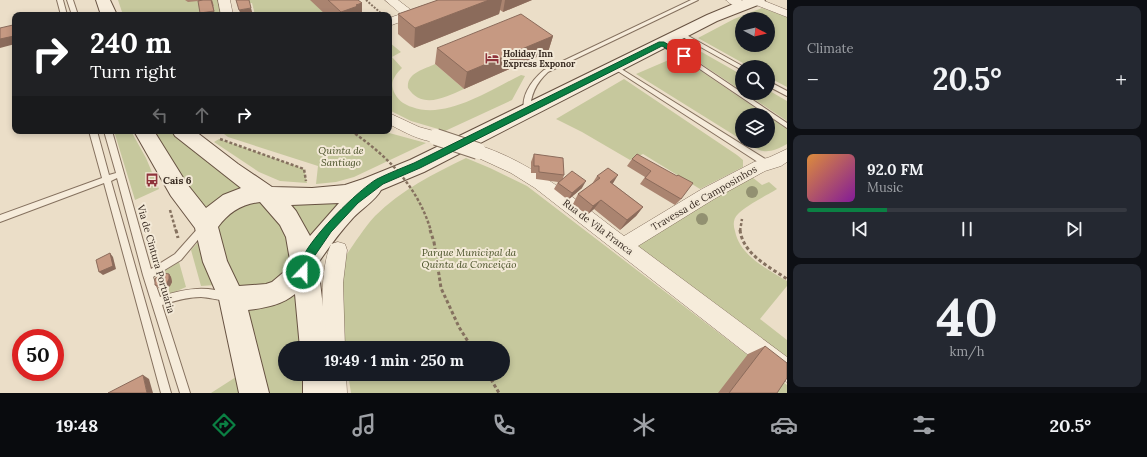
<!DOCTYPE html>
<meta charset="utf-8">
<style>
:root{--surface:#171b24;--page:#242831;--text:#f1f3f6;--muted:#9ea1a6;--line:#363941;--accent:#0b8043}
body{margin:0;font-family:Lora,serif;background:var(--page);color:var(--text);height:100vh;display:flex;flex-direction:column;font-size:15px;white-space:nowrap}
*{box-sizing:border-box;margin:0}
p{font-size:13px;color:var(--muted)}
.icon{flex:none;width:22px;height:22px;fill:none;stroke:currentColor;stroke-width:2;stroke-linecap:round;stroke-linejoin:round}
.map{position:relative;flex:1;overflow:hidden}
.sheet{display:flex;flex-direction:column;gap:6px;padding:6px;background:#0d0f14;width:360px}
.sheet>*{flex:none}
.guide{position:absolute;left:12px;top:12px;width:380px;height:122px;border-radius:8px;box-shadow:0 2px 6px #0003;background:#202124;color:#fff;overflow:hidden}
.needle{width:26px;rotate:97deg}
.tools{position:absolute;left:735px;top:12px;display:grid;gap:8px}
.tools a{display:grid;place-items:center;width:40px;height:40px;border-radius:50%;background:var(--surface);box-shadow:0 2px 6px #0003;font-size:20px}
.speed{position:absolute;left:12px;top:329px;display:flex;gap:8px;font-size:20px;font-weight:700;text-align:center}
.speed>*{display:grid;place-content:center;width:52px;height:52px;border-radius:50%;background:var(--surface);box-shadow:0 2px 6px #0003;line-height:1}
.speed .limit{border:6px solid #d22;background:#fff;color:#111}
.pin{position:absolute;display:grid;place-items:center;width:34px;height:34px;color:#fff;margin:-17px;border-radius:8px;box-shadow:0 2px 6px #0006}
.me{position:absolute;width:44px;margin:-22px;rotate:22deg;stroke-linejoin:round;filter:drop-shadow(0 0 3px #0008)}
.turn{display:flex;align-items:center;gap:14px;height:84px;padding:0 12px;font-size:18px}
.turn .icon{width:52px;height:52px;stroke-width:2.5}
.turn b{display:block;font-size:28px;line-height:34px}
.lanes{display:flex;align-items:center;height:38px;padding:0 12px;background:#0003;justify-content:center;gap:20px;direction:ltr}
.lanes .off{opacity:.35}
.big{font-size:30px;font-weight:800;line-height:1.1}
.sheet .tile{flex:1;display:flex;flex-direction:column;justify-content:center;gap:6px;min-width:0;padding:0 14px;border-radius:8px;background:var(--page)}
.sheet .dial{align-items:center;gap:0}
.dial b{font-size:52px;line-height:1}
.song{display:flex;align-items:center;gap:12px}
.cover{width:48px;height:48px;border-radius:6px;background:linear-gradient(135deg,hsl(30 70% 55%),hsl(290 70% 35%))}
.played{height:4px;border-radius:2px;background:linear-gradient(90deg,var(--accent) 25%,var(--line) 25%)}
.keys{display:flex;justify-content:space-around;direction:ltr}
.heat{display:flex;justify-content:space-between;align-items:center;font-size:22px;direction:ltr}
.trip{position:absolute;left:278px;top:341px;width:232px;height:40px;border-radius:20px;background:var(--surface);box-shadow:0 2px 6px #0003;font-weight:800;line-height:40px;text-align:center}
.tabs{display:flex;height:64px;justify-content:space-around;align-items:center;background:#090b0e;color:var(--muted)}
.tabs .icon{width:28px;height:28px}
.tabs .on{color:var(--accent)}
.tabs b{font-size:18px;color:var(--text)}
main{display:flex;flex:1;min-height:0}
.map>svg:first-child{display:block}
</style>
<main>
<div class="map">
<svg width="787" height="393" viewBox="0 0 787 393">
<rect width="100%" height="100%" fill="#ebdec8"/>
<path fill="#c6c89d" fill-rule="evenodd" d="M118,0H218L222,15H123Z
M237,0H311L327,15H255L252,3L239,5Z
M762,8L787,17V87L768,77V67H750L698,38L734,19ZM742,19H768V45H742Z
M389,42L401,52L392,57L402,68C394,76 389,83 395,94C399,101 405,105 412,107C446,120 490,90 521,75L525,76L512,100L445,131L411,121L389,110Z
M691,46L742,75V91L682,51Z
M678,56L680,57L766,115H742V140L636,74Z
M435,64L464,89C446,97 422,110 408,88C406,73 425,69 435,64Z
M624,79L737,155L743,160V167L700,189L643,154L630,160L582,132L556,119Z
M768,90L787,101V121L745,93H768Z
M768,116L787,129V144C767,155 762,153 743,141H768Z
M114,131H131L146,158L159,189L135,200Z
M144,131H182L264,193L354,191L304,263L314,348H285V374H317L318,393H254L215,262Z
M220,131H382L426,143L354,177L336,182L316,184L318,166L228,137Z
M219,139L304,169L307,183L280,181L259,172L214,142Z
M466,158L490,168L527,186L787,385V393H351L348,374H503V348H345L338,266C350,251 362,230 375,216C401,190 433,174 466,158Z
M752,177L762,185L769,182L777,189C769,194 744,207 738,214C733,219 733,225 735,231C740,256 767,269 787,281V286L760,319L787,340V361L633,246Z
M200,240L215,285L201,286L191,250Z
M179,262L186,287L170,294L163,272Z
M236,377L239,393H211Z"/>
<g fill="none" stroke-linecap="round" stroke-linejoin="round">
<g stroke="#85715f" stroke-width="2">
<path id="service" d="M57,0H63L67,15H61Z
M67,0H73L78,15H72Z
M691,0H698L548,72C536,83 530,95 530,112L529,114H525C519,97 532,80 544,70Z
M681,32L683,33L744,67H742V70L740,69L679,35V33Z
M662,42L686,55L787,123V128L682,57L660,45V43Z
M615,65L770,162L771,164L770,166H764L613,68L612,67Z
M768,81L787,91V96L768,86Z
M89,131H97L109,175L116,173L104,131H112L151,269L175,254L200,226L203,225L206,226L207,229L181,260L153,277L160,297C183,289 206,285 229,294L231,297L229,300C224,302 208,297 201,297C187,297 174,301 162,305L190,393H180L143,275L117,178L111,181L171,393H161L104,183L0,222V215L102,178Z"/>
</g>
<g stroke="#85715f" stroke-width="1">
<path id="minor" d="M218,0H230L233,15H221Z
M385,0H398L411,10L440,0H457L455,2L389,26V18L401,14Z
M726,0H741L748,5L746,7C739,9 731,5 726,0Z
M750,0H762L787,10V17L751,3Z
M389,113L419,127L441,133L444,137L441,141C427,145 402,131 389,124Z
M478,145C533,162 578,202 624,236L702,189L754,162L770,157L787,149V162L781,166L765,171L714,199L638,246L787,357V382L779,379L535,188L511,173L472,155L470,151L472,147Z
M338,242L345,244L347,250L343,283L345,348H323C323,318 319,271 331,244Z
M324,374H346L347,393H325Z"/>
</g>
<g stroke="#675242" stroke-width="2">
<path id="secondary" d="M96,0H110L117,15H101Z
M743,0H765L763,3L717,21L424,172L381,190C376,200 360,210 352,219C339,233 327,250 316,266L315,272L320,282L328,348H300L295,294C282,305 265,308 248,310L269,393H239L219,299L203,262L195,228L171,196L134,131H154L187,184L206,208L223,195L241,188L175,136L172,131H195L238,164L272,187L312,188L345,185L363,179L410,160L707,15ZM260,202L280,225L286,237L291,266L272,282L266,284L239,286L227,261L218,227C229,212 242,204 260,202ZM339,203L310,236L296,211L291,205Z
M303,374H331L333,393H303Z"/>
</g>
<path stroke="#85715f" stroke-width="2" stroke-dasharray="2 1.5" stroke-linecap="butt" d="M366,0L383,15"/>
<path stroke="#85715f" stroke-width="2.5" stroke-dasharray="3 2" stroke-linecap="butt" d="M220,139L304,169L306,181
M170,210L176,231
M740,231L742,219"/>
<path stroke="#85715f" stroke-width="3" stroke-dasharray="3.5 2.5" stroke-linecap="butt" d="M176,230L178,238
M740,230C743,254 768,266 787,279
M434,242L441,288L459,327L472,348
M488,374L499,393"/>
<use href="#service" fill="#f6ecdb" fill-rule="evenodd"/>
<use href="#minor" fill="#f6ecdb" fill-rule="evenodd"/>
<use href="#secondary" fill="#f6ecdb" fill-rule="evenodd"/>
<g stroke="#85715f" stroke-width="18" stroke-linecap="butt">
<path id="minor-bridge" d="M436,137L478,151"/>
</g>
<path stroke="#85715f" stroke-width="2.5" stroke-dasharray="3 2" stroke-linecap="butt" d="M351,131C388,156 418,187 431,231"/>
<path stroke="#85715f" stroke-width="3" stroke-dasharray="3.5 2.5" stroke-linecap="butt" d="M430,230L434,242"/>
<use href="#minor-bridge" stroke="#f6ecdb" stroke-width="16"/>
</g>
<g fill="#929171">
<circle cx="752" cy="192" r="6"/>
<circle cx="702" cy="219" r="6"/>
</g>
<path fill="#aa8470" d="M185,0H212L214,6L198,1L188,2Z
M310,0H358L362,3V15H326Z
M438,0H532L503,12L500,10L499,14L414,48L398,34V14Z
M553,36L548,52L464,89L435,64L437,48Z
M534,154L564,175L563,178L582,188L568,200L554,189L558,182L536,179V173H531V162Z
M637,154L681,199L675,205L640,184L645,177L627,166L632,159Z
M597,176L613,184L643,207L636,216L620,230L594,209L587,215L573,204L578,194L592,184Z
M169,274L171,277L172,282L170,286L165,289L158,288L155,285Z
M765,346L777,393H718L748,354Z"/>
<path fill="#8b6b5b" d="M212,0L215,15H201L200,13Z
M489,0H502L499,14L414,48L415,28Z
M505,0H532L503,12Z
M362,3V15H342L341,12Z
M251,8L253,15H241L239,10Z
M13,25L15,27V44L0,48V39Z
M553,36L548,52L464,89L467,72Z
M618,175L612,185L610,182Z
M586,181L582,188L568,200L572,193Z
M601,200L594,209L587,215L593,206Z
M643,207L636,216L620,230L627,220Z
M110,253L113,257L116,269L103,275L99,272Z
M169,274L171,277L172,282L170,286L165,289L162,286Z
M143,375L149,379L153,393H147Z"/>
<path fill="#c69982" stroke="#8b6b5b" d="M203,0H211L214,11L200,13L198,1Z
M236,0H249L251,8L239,10Z
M328,0H358L362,3L356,5L358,6L341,12Z
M438,0H489L415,28L398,14Z
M521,14L553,36L467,72L437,48Z
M13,25L14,36L0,39V28Z
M534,154L563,158L564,175L539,172V166H534Z
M637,154L677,176L678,175L693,183L681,199L645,178L651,171L632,159Z
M608,168L618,175L610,182L643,207L627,220L601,200L593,206L578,194L600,178L597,176Z
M572,171L586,181L572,193L558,183Z
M110,253L113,266L99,272L96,260Z
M163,273L169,274V279L167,283L162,286L155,285V279L158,275Z
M765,346L787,363V378L777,393H729Z
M143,375L147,393H108Z"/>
<path fill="#0b8043" stroke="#07532c" d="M659,42H664L687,56L681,57L662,46L420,168L383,184L358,203L331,232L309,264L307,275L303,277L299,275C290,255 359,189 377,179C389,173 402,168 414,163Z"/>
<defs>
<g id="hotel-bare" transform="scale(1.08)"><path d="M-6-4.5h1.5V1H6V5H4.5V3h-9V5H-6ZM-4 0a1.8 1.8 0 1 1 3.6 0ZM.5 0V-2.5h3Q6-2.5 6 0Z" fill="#8f343b" stroke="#f3e9d7" stroke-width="2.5" paint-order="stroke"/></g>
<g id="bus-bare" transform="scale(1.08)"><path d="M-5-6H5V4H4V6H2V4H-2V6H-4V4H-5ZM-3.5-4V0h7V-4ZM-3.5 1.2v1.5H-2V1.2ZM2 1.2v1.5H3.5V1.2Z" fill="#8f343b" stroke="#f3e9d7" stroke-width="2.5" paint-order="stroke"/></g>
</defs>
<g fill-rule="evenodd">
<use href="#hotel-bare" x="492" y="58"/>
<use href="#bus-bare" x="152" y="180"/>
</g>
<g text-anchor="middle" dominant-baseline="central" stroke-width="4" stroke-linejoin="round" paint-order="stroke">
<g font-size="9" font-weight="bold" fill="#372a21" stroke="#f3e9d7" text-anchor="start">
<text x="503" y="53">Holiday Inn<tspan x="503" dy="10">Express Exponor</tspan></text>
</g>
<g font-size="10" font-style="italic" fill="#4a5229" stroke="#f3e9d7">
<text x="341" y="150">Quinta de<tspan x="341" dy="12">Santiago</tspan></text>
<text x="469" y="252">Parque Municipal da<tspan x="469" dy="12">Quinta da Conceição</tspan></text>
</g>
<g font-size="10" font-weight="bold" fill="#372a21" stroke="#f3e9d7" text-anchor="start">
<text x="163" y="180">Cais 6</text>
</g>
<g font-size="10" fill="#372a21" stroke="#f3e9d7">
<text transform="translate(704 198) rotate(-30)">Travessa de Camposinhos</text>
<text transform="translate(598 227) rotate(37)">Rua de Vila Franca</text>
<text transform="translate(156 259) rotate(74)">Via de Cintura Portuária</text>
</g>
</g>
</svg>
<div class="tools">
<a><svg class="needle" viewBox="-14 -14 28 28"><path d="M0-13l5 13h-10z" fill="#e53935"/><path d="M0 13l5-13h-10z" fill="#9ea1a6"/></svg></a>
<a><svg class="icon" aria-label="search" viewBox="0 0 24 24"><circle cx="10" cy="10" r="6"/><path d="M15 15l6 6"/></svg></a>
<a><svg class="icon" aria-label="layers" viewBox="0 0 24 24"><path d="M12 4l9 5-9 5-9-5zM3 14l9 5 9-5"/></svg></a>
</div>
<div class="speed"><div class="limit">50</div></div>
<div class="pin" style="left:684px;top:56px;background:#d93025"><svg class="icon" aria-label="arrive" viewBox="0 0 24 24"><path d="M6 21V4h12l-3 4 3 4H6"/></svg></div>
<svg class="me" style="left:303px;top:272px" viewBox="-20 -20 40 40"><circle r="17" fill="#0b8043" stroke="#fff" stroke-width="3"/><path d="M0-11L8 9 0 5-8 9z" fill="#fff"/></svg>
<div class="trip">19:49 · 1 min · 250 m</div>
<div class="guide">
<div class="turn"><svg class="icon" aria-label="right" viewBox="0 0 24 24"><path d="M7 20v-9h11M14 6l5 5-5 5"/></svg><div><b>240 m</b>Turn right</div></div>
<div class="lanes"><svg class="icon off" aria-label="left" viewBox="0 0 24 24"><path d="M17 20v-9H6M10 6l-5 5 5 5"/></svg><svg class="icon off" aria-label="ahead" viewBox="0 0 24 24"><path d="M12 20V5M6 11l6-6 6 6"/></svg><svg class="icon" aria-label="right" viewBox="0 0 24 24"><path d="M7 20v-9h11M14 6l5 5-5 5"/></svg></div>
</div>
</div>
<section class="sheet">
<div class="tile"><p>Climate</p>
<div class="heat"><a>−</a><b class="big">20.5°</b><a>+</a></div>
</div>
<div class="tile">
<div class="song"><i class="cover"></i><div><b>92.0 FM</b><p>Music</p></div></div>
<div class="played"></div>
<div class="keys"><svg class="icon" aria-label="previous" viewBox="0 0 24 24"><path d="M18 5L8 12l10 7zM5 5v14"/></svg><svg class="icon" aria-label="pause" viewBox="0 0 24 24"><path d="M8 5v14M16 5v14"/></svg><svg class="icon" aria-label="next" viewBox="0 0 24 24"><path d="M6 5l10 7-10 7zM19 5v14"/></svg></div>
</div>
<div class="tile dial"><b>40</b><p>km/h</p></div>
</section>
</main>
<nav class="tabs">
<b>19:48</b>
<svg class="icon on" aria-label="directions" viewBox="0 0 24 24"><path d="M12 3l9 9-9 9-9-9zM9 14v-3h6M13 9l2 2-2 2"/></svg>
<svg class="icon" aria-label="music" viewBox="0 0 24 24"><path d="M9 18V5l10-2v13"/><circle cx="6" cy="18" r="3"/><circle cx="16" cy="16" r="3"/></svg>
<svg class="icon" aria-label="phone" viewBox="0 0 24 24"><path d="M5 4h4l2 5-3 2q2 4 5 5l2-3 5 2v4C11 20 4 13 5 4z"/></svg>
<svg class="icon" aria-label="climate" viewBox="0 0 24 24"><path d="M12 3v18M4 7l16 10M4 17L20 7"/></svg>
<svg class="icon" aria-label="car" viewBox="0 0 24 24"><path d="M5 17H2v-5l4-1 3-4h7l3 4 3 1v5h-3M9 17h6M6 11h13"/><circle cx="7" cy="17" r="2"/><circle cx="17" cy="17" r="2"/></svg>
<svg class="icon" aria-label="filters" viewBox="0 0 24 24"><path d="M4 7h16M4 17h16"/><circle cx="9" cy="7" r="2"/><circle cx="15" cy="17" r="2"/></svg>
<b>20.5°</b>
</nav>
